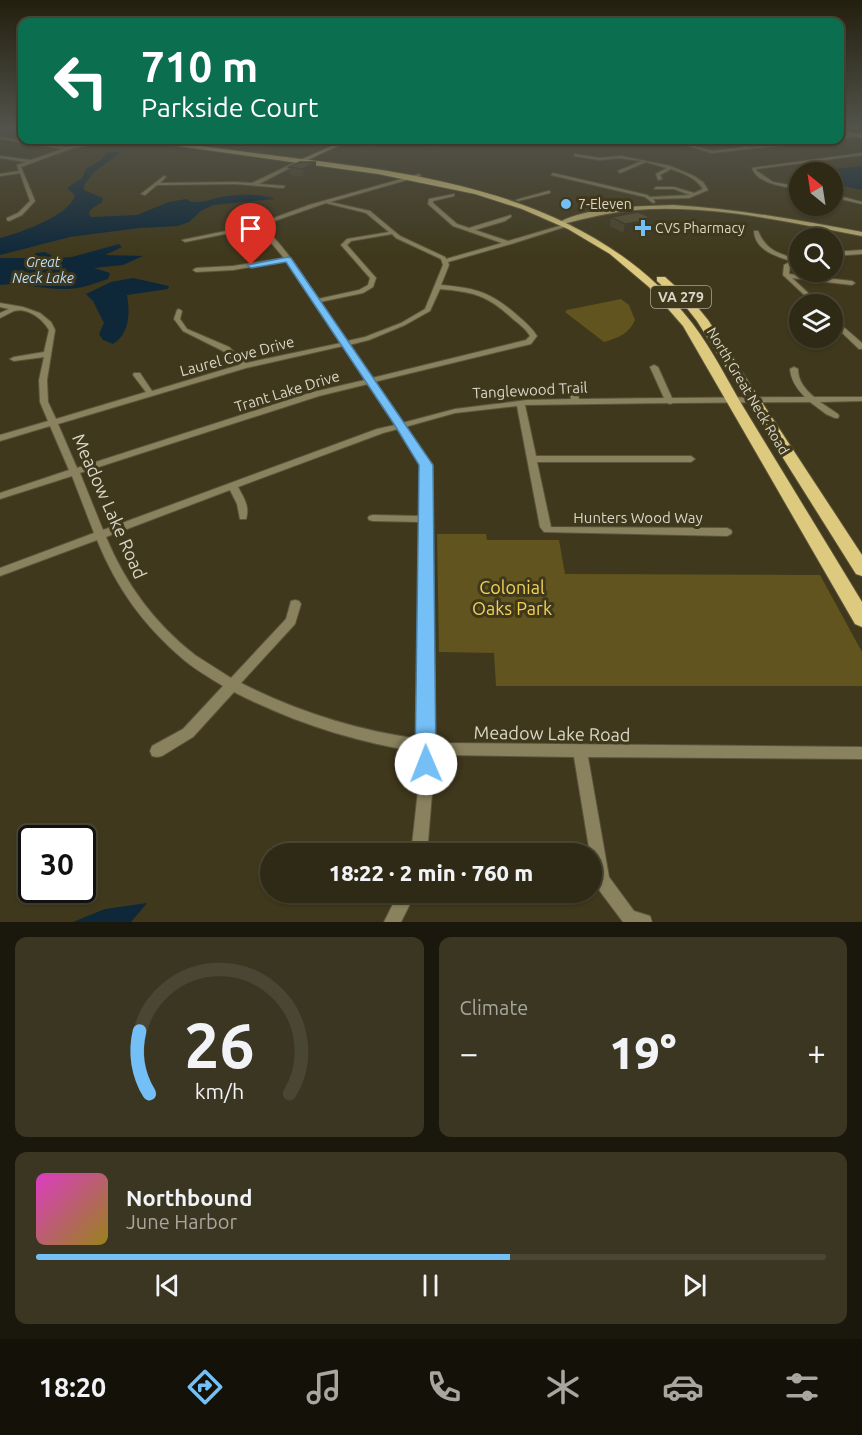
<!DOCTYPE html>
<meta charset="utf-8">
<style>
:root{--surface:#2f2a15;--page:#3b3622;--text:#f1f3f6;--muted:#a7a7a0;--line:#4a4634;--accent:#74c0f6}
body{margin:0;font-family:Ubuntu,sans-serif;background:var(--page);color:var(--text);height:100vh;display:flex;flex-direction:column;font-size:22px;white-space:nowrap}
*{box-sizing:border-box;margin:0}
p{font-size:20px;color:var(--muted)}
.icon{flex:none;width:33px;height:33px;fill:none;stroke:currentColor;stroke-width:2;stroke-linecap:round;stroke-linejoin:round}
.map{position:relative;height:922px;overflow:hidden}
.details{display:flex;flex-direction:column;gap:15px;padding:15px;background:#1a170c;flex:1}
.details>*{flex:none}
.top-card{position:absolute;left:18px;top:18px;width:826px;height:126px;border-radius:12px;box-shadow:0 2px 4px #0004,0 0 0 2px var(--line);background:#0b6e4f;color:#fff;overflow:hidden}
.needle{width:39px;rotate:330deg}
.tools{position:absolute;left:789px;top:162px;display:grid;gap:12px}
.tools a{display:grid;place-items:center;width:54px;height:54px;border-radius:50%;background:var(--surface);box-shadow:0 2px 4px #0004,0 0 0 2px var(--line);font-size:30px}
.speed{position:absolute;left:18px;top:825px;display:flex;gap:12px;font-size:30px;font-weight:700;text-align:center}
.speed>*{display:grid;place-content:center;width:78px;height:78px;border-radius:50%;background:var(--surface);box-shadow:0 2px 4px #0004,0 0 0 2px var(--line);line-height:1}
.speed .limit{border:3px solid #111;border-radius:9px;background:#fff;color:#111}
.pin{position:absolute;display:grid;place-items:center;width:51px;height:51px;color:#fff;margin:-62px -26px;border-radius:50% 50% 50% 0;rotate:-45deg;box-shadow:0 0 6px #0007}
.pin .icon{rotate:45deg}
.me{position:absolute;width:66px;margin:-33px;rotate:359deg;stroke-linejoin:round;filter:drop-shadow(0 0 4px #0008)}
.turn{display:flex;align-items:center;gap:21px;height:126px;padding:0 24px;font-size:27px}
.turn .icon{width:78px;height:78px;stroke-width:2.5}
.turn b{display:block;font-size:42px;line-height:51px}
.big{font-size:45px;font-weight:800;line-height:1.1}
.details .widget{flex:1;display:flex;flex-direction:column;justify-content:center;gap:9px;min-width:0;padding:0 21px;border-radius:12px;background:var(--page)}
.details .dial{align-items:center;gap:0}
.dial svg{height:156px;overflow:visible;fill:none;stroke:var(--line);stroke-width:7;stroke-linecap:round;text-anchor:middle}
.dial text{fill:var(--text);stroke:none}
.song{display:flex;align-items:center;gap:18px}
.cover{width:72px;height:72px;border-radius:9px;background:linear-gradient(135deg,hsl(310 70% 55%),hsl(50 70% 35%))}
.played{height:6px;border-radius:3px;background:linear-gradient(90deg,var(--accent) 60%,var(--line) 60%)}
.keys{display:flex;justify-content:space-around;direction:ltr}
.heat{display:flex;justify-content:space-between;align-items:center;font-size:33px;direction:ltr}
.details .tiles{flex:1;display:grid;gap:15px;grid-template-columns:1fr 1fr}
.widget:last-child{grid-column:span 2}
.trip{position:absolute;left:260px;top:843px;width:342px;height:60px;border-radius:30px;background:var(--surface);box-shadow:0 2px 4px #0004,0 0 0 2px var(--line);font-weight:800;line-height:60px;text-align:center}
.tabs{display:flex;height:96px;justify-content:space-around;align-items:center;background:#131108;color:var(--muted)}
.tabs .icon{width:42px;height:42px}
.tabs .current{color:var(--accent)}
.tabs b{font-size:27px;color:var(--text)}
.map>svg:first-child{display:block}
</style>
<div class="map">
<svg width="862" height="922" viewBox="0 0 862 922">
<rect width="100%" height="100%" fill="#3f381c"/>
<path fill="#61541e" d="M621,299L629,305L635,320C629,334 618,338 604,342L565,312L567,310Z
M437,534H486L487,540H559L565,574L820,575L862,652V686H496L494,653L439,652Z"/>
<path fill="#0e283a" d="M114,152L120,153L93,173L84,185V190L103,198L102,202L90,210L89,215L92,217L137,215L169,202L186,199C197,207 215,197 227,196C241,194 262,194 275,199L213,205L201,211L189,222L178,226L139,228L70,237L0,255V238C19,233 70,216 75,195L67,188L82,178L86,169L102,159L106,153Z
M862,166V190L833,184L832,172H807Z
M119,244L122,247L105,255L143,256L123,265L94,268L110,273L108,279C93,284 78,290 62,289C40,289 22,282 0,285V258H30L36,253L45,252L56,258L72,257Z
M133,278L169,286L168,289L127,295C130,314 130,333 113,344L103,340L99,334L104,323L93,301L86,294L111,282Z
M147,903L131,922H73L105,909Z"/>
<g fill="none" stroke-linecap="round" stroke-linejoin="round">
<g stroke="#5b553b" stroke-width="2">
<path id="street" d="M858,134L859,136L840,139V137Z
M0,137L67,147L106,140H111L70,149L21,167L35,201L22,215L9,221L7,220V218L18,213L30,201L20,173L0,176V174L19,171L17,165L26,162L0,158V156L31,160L63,149L0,139Z
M374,140L382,141L371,146L340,142L342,141L371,144L376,141Z
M411,140L436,143L424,140H430L444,143L433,146Z
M669,140H673L712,151L745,147L727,141L726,140H730L750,147L821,140H829L712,153Z
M862,153V155L756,169L757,171L773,182L800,187V189C785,187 757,184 752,168Z
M575,154L600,158L621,156L670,166L694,176L703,182L708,190L689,198L653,199L655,202L653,203L645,197L551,175L553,173L647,195L650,197L690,195L674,189H654L656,187H674L694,193L703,189C696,178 683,173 671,169L660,175L662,179L658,180L656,174L667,168L646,162L620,173L618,171L642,161L619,158L600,160L574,156Z
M300,160L303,161L259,184L285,186L283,188L236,184L157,185L145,195L141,194L164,176L166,177L160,183L236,182L252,183Z
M419,174L421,176L330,202L370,211L400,236L445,257L446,259L502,243L453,226L428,204L429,199L454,194V196L433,201V203L457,224L469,228L511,215V217L505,221L475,230L508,241L566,224L571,225L511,244L448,262L449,265L441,285C476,288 491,292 518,316C525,322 532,328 537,336L531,344L374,382L402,423L455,409L527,400L571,399L568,386L572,384L576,386L579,399L664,398L650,367L654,365L658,367L672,398L805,397C797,389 791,381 790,369L794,367L798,369C798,381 805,389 814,397H862V401L820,402L838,414L839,416L838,418H835L826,414L810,402L673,403L670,404L667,403L525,405L536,456H691L695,459L691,462H537L551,527L727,528L731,530L732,532L731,534L727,536L544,532L540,527L517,406L455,413L405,427L431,465L433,741L445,743L862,747V759L588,757L609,877L634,911L650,916L652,922H623L596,886L594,880L591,854H590L574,757L445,755L433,754V781L427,854H411L419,781V752C354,742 292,722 234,692L193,737L162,756L157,757L152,756L150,751L152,746L183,729L223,686C210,678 196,670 184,660C144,626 117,589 97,540L0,576V568L94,533L72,476L0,499V493L69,470L50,426L0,441V435L48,421L40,402L39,380L44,357L14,361L10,359L14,357L44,352L49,330C43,319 27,307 14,311C9,313 5,316 0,318V313L9,309L0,307V303L23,307L40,313L51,322L55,330L47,380L48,402L56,419L146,392L133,375L134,373H140L152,391L239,365L223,351L183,331L174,319L177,310L179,309L182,311L180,319L187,329L229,347L246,363L341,343L286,261L233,270L196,272L193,270L196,268L233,266L284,258L262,232L255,228L185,242L182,240L255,225L309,205ZM326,203L366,213L389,232L347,239L341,245L370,278L368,285L359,290L318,299C304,278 281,239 260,226ZM392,234L396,238L441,259L443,265L425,309L401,323L365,337L347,341L320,302L363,293L373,287L376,278L347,245L351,241ZM440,289C474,292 487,295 513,319C519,324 526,329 530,336L526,340L372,378L349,345L369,340L405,325L430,311ZM343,346L365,380L313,392L77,468L58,424L246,368ZM368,384L395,425L377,429L103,530L80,473L319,396ZM398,429L421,465V516L373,515L369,516L368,518L369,520L373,521L421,522L419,739C357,730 298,712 241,683L295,624L301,604L299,601L295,600L291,601L286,619L231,678C219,670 207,663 195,655C155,624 125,583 106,537L230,490L237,504L240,519H246C250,507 244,498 238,487L383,433Z
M548,191H550V193L518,201L516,200Z
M832,194L862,202V204L832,197Z
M754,231H758C766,250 777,253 796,259L800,257V261L790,266L789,274L852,281L855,283L852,285L792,278L820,304H814L783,275L784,265L791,261C775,256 755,250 754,231Z
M862,250V254L832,256V252Z
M832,317L862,343V349H859L832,323Z
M399,892H416L401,922H384Z"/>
</g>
<g stroke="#5b553b" stroke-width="2">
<path id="secondary" d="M840,131L862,134V138L840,133Z
M345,140H351L303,162L298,161Z
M673,205C737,209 799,220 862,232V236C788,222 711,204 635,210C610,212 587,218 563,224L560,222C586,207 642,206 673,205Z"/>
</g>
<g stroke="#5b553b" stroke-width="2">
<path id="primary" d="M134,140H148C202,146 255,153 309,160C449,177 600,204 692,323C713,350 729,384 747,413C785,476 824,539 862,602V627L855,624L683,326L649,287L610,254L568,229L522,209L475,194L378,174Z
M657,277H665L694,303L708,320L862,555V576L856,574L697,321L686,307L657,281Z"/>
</g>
<use href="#street" fill="#8a825e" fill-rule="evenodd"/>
<use href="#secondary" fill="#b9ab71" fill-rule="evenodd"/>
<use href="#primary" fill="#ddca7e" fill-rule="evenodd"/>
</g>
<path fill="#4a442b" d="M239,140H276V142L264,147L240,144Z
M316,162V171L304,177L290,175L289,167Z
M611,217L648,220L646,229L623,233L610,226Z"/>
<path fill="#3c3723" d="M266,140H276V142L264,147L263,141Z
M316,162V171L304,177L303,169Z
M648,220L646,229L623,233L625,224Z"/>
<path fill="#564f32" stroke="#3c3723" stroke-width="1.5" d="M300,162H316L303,169L289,167Z
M638,212L648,216V220L625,224L611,217Z"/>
<linearGradient id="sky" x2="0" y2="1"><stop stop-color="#231f0f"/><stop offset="0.5" stop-color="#52534b"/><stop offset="1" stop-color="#52534b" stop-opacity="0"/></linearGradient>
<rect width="862" height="256" fill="url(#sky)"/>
<path fill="#74c0f6" stroke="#4b7da0" stroke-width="1.5" d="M288,257L291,258L433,465L436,764L433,771L426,774L418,771L415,764L419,465L394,424L286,262L251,268L247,265Z"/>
<g fill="#74c0f6" stroke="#3f381c" stroke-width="2">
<circle cx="566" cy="204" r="6"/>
<path d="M640 219h6v6h6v6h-6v6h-6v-6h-6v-6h6z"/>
</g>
<g text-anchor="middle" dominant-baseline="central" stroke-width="6" stroke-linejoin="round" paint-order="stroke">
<g font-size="14" fill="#dad7c7" stroke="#3f381c" text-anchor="start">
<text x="578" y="204">7-Eleven</text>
<text x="655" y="228">CVS Pharmacy</text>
</g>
<g font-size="14" font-style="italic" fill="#b8dffd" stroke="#3f381c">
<text x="43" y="262">Great<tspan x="43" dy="16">Neck Lake</tspan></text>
</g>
<rect fill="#3f381c" stroke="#aca794" stroke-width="1.5" x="651" y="286" width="60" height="22" rx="4.5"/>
<g font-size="14" font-weight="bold" fill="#dad7c7">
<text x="681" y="297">VA 279</text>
</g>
<g font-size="14" fill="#dad7c7" stroke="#3f381c">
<text transform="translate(748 391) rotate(59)">North Great Neck Road</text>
</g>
<g font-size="15" fill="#dad7c7" stroke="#3f381c">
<text transform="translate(237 356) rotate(-15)">Laurel Cove Drive</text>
<text transform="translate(530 390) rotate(-3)">Tanglewood Trail</text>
<text transform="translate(287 391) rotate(-17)">Trant Lake Drive</text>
<text x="638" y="517">Hunters Wood Way</text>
</g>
<g font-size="18" fill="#dad7c7" stroke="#3f381c">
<text transform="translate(110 506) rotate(66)">Meadow Lake Road</text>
<text transform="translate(552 733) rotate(1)">Meadow Lake Road</text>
</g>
<g font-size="18" fill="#f2d457" stroke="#3f381c">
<text x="512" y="587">Colonial<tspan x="512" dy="21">Oaks Park</tspan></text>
</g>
</g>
</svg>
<div class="tools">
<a><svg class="needle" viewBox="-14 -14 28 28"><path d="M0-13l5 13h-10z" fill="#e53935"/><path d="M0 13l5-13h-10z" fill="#a7a7a0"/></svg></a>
<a><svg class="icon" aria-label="search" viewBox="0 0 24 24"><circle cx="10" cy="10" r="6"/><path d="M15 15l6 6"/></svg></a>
<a><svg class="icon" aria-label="layers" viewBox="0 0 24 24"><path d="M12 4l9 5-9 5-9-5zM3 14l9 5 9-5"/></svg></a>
</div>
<div class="speed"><div class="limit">30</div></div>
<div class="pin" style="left:251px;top:265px;background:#d93025"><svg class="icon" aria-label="arrive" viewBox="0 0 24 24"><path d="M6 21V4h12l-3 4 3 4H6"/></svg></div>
<svg class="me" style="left:426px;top:764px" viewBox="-20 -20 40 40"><circle r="19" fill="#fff"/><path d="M0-13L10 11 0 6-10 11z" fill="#74c0f6"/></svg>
<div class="trip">18:22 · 2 min · 760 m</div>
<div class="top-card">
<div class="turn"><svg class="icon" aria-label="left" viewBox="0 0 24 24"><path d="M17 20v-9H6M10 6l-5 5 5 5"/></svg><div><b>710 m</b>Parkside Court</div></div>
</div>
</div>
<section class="details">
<div class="tiles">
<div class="widget dial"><svg viewBox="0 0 100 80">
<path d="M14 69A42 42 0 1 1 86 69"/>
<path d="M14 69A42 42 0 0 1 9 37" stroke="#74c0f6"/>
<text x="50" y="56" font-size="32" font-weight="700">26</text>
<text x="50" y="72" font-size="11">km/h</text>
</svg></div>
<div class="widget"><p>Climate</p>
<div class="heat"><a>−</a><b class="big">19°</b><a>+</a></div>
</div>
<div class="widget">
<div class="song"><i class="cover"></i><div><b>Northbound</b><p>June Harbor</p></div></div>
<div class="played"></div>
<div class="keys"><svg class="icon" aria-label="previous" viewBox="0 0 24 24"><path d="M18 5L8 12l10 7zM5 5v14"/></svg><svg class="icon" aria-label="pause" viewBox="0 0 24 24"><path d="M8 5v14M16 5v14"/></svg><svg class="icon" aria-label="next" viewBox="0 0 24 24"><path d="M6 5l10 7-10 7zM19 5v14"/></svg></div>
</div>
</div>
</section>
<nav class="tabs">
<b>18:20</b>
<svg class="icon current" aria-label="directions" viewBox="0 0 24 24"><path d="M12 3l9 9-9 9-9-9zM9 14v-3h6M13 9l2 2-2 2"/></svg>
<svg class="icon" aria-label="music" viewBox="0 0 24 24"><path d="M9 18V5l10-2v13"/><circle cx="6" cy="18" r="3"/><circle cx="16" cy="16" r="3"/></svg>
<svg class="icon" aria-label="phone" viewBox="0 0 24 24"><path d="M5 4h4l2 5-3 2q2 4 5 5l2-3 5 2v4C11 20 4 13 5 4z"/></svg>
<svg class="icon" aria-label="climate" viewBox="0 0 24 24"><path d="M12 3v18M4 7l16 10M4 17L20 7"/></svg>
<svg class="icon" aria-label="car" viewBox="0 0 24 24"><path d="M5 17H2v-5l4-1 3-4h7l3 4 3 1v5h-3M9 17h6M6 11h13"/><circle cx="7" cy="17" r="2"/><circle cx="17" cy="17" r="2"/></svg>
<svg class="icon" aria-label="filters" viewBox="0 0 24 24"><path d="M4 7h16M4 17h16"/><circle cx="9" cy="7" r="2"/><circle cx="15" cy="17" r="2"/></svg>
</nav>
